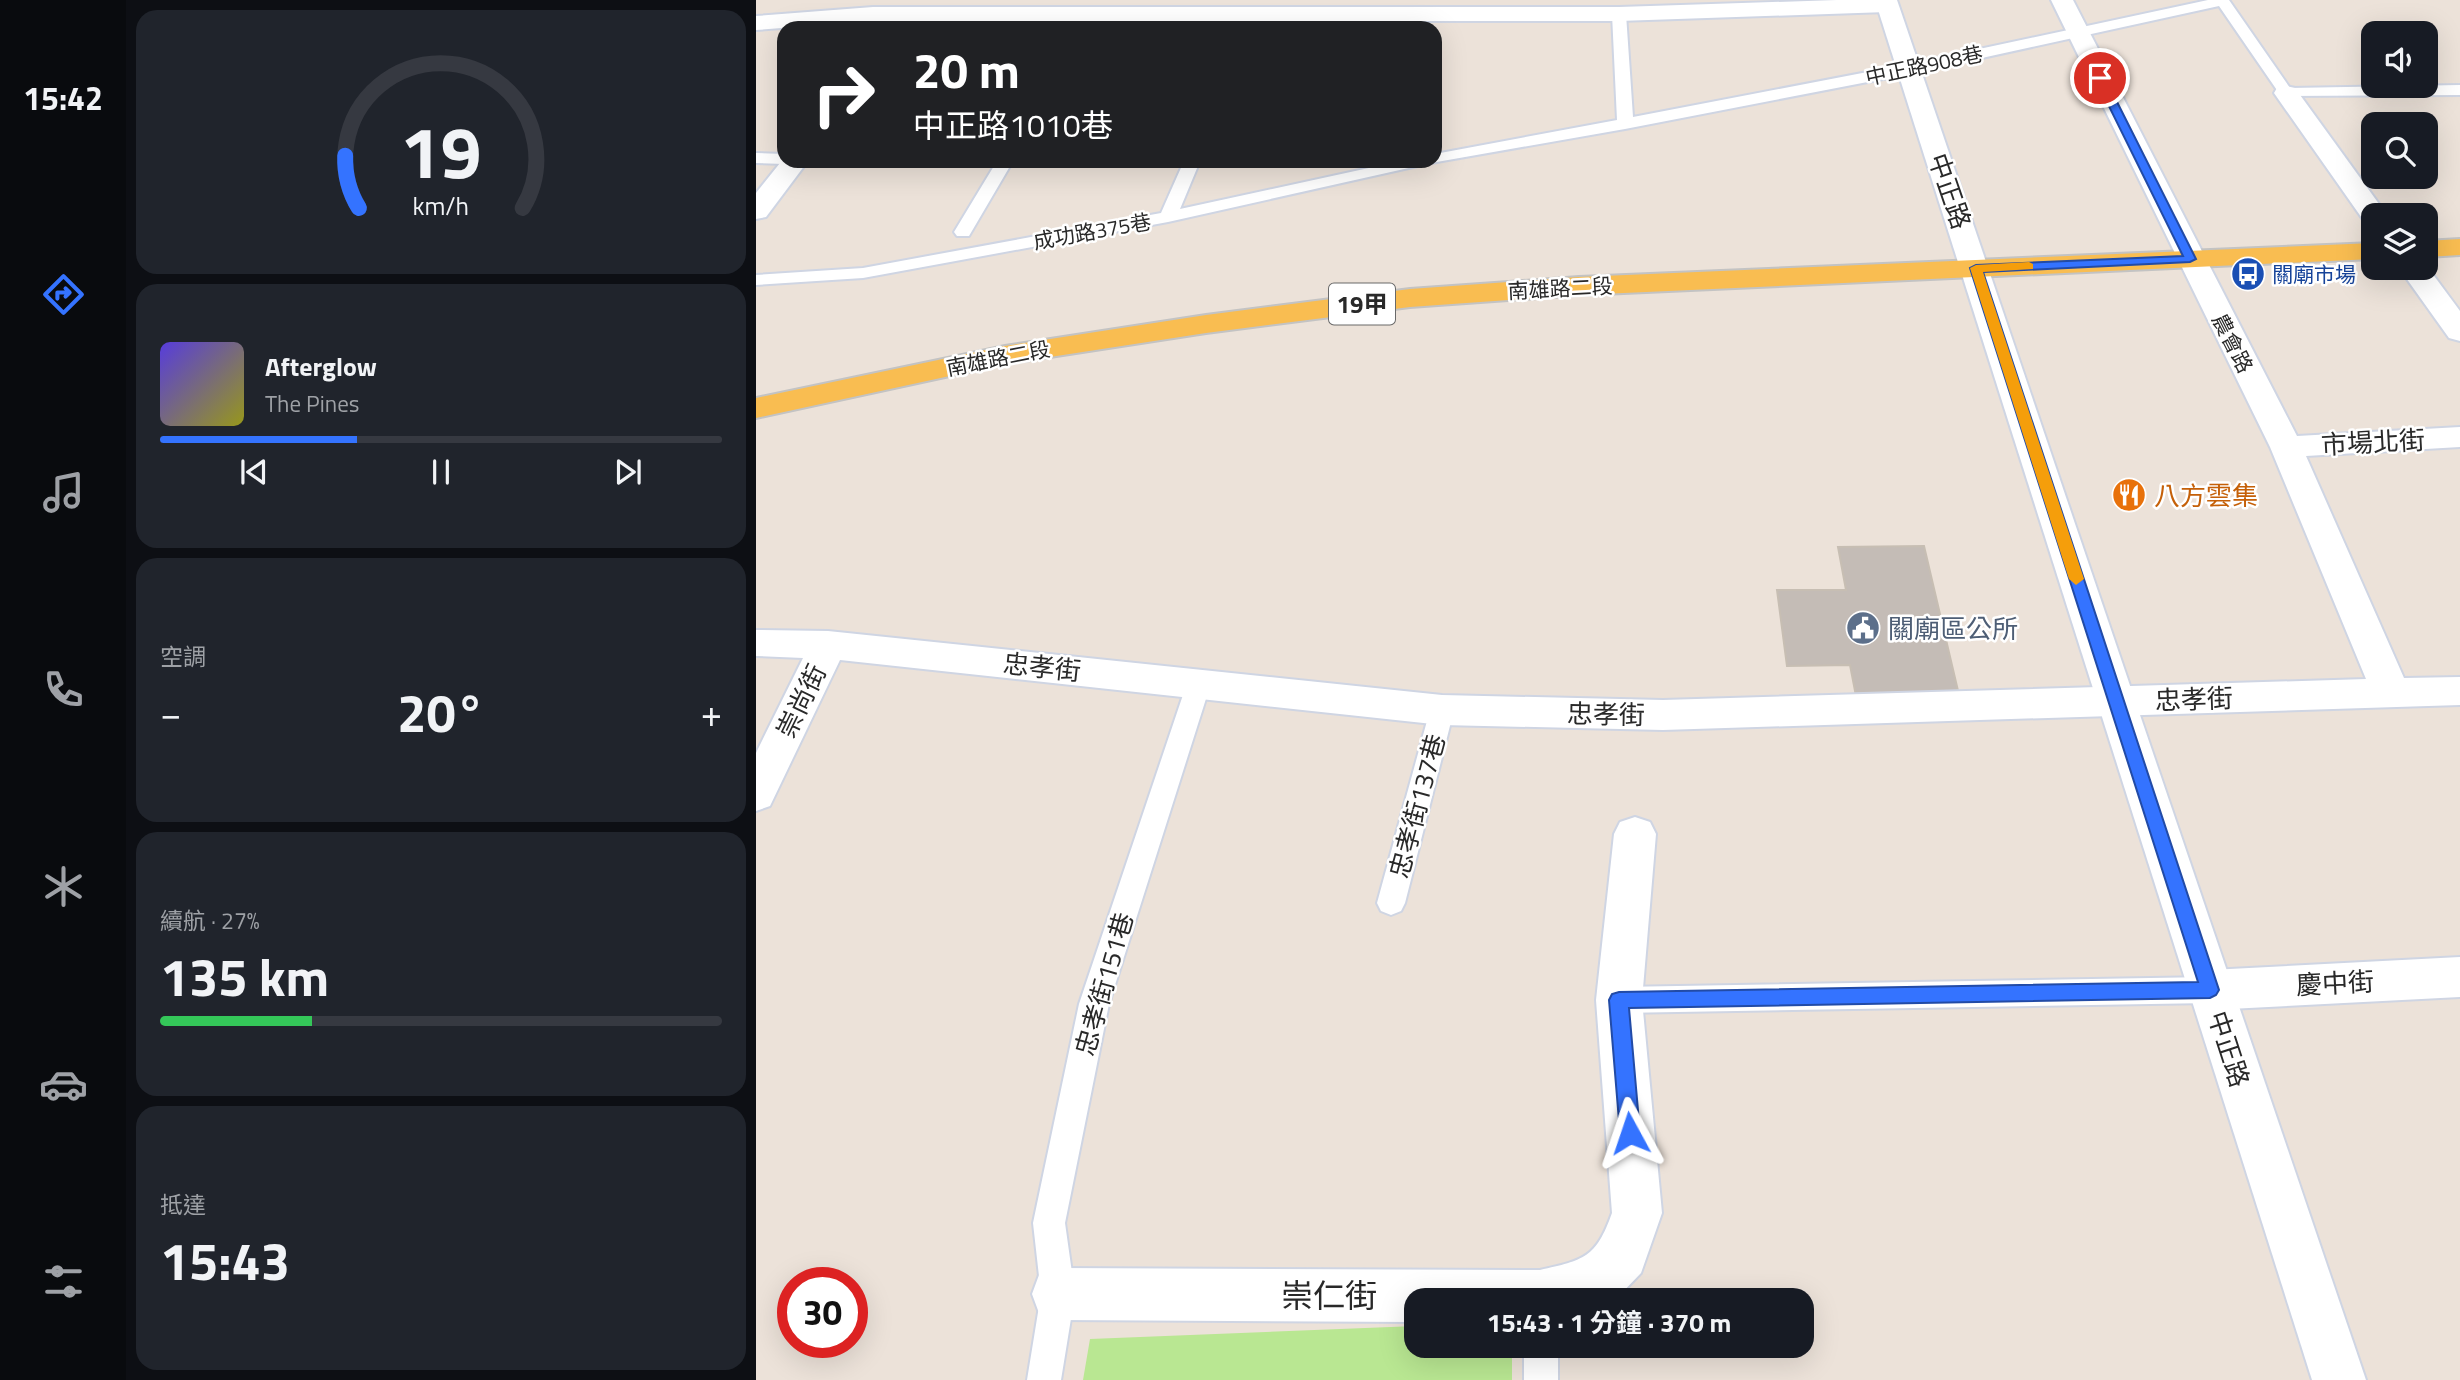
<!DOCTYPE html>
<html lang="zh-TW">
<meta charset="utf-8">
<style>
:root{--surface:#171b24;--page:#20242c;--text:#f1f3f6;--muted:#9ea1a6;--line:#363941;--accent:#3473ff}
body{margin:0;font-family:"Titillium Web","Noto Sans TC",sans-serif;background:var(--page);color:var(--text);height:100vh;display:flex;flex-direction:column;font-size:26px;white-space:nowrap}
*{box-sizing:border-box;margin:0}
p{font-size:23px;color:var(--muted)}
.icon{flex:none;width:38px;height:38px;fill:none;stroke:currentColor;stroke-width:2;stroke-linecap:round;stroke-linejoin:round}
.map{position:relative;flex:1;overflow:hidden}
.drawer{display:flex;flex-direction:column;gap:10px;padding:10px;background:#0d0f14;width:630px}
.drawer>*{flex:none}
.hud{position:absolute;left:21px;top:21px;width:665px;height:147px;border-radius:21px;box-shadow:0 7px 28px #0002;background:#202124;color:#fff;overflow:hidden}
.buttons{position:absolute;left:1605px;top:21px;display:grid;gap:14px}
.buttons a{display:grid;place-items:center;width:77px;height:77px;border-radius:14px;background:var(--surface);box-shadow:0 7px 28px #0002;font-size:35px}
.speed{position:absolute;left:21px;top:1267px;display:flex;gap:14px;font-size:35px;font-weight:700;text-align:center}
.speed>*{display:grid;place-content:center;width:91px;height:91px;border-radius:50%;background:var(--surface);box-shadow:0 7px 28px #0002;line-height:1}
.speed .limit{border:10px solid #d22;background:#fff;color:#111}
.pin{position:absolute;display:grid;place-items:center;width:60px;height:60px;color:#fff;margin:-30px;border:4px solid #fff;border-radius:50%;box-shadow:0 2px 7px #0007}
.me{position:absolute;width:77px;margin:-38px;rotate:355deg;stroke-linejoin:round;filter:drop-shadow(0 0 5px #0008)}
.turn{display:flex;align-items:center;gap:24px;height:147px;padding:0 21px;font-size:32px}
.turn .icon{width:91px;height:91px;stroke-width:2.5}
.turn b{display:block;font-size:49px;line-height:60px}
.big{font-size:52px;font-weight:700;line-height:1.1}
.drawer .card{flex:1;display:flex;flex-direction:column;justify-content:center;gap:10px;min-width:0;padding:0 24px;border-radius:21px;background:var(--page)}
.drawer .dial{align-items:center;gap:0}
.dial svg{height:182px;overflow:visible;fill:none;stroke:var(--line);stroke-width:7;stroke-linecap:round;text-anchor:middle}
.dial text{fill:var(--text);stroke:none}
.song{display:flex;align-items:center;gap:21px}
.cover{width:84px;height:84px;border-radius:10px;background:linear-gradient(135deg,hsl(250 70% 55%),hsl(60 70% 35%))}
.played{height:7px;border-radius:4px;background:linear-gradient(90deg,var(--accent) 35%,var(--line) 35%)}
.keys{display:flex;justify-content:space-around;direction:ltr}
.heat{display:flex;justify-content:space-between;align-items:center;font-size:38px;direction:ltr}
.charge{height:10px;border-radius:5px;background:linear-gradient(90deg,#34c759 27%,var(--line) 0)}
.trip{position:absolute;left:648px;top:1288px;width:410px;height:70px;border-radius:21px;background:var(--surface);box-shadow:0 7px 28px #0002;font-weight:700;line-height:70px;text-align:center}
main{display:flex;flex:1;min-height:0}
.menu{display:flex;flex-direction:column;width:126px;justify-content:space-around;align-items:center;background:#090b0e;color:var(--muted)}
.menu .icon{width:49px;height:49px}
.menu .on{color:var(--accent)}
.menu b{font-size:32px;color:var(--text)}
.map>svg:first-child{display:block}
</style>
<main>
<nav class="menu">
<b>15:42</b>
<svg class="icon on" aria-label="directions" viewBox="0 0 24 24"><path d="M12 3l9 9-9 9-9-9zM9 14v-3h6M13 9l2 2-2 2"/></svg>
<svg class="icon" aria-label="music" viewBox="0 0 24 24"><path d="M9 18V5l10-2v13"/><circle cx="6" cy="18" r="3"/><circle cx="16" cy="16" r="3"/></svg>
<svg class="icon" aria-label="phone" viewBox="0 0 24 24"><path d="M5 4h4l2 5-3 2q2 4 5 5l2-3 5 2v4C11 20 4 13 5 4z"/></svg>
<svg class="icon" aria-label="climate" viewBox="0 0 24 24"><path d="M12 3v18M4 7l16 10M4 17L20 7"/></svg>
<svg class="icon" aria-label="car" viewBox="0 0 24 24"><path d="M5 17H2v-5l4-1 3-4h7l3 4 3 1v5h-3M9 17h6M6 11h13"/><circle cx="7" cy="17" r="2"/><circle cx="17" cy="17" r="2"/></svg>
<svg class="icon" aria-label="filters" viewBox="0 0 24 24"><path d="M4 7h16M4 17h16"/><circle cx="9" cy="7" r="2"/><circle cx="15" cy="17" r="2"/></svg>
</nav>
<section class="drawer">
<div class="card dial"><svg viewBox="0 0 100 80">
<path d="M14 69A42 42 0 1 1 86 69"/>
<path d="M14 69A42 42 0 0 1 8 46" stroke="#3473ff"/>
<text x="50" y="56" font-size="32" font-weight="700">19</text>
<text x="50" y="72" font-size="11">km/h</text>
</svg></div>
<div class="card">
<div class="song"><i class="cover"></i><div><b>Afterglow</b><p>The Pines</p></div></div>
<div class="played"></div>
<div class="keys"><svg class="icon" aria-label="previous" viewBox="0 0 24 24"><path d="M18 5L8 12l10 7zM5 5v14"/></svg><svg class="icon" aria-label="pause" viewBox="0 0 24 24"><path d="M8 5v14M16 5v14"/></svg><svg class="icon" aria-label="next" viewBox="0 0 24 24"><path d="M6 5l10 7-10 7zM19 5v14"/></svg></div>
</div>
<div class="card"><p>空調</p>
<div class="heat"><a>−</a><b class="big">20°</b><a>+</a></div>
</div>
<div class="card"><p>續航 · 27%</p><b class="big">135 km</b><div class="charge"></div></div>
<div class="card"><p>抵達</p><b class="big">15:43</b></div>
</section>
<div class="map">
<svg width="1704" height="1380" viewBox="0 0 1704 1380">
<rect width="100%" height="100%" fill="#ece2d9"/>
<path fill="#b9e792" d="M660,1326V1346H756V1380H327L334,1339Z"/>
<path fill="#c4bcb6" stroke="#c7beb3" stroke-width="2" d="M1168,546L1203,695L1100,696L1094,665L1031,666L1021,590H1090L1082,547Z"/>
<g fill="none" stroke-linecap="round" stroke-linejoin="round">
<g stroke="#cfd5e3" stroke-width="4">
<path id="lane" d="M1452,0H1473L1534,88L1704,85V95L1525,96L1463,6L1153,74L869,129L675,163L412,222L107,278L0,285V275L107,268L405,213L428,161H444L424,209L645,161H679V154L861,120L856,14L863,10L870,14L877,117L1153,64Z
M0,153L28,154V161H35L28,164L0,163Z
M241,161H257L213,236H201L198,232Z
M443,674L452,677L455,683L353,1004L309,1223L319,1294L305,1380H271L285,1294L277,1223L323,1004L431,683L434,677Z
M686,701L695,703L698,710L649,903L645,911L635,915L625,911L621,903L674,710L677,703Z
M1454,977L1464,981L1469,990L1464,999L1454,1003L863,1013L853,1009L848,1000L853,991L863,987Z
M768,1346H802V1380H768Z"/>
</g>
<g stroke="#cfd5e3" stroke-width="4">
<path id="street" d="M1081,0H1138L1142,5L1139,10L1131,12L863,21H117L0,30V16L117,7H863Z
M1295,0H1317L1541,436L1704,427V447L1550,456L1648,678L1704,677V705L907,730L686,725L84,660L14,806L0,811V753L47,658L0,656V630L72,631L686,695L907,700L1610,679L1514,447Z
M1530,86L1539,88L1631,215H1617V223L1608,221L1518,93L1521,88Z
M28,158V161H52L10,217L0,219V193Z
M1670,265L1704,311V341L1693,338L1643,268H1670Z
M879,817L894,822L900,834L886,1000L906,1213L885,1273L859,1300H660V1322L302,1320L283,1313L276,1294L283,1275L302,1268L784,1270C828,1260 840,1258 856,1213L840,1000L858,834L864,822Z
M1704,957V997L1454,1010L1438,1004L1431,990L1438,976L1454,970Z"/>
</g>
<g stroke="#cfd5e3" stroke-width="4">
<path id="secondary" d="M1119,0H1141L1610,1380H1556Z"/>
</g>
<g stroke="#c3c3c3" stroke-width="4">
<path id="primary" d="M1704,239V255L1670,257V241Z
M1617,243V259L823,295L654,307L450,333L249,364L0,418V398L249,346L450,315L654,289L823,277Z"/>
</g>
<use href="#lane" fill="#fff" fill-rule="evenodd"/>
<use href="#street" fill="#fff" fill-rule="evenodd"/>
<use href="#secondary" fill="#fff" fill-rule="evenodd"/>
<use href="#primary" fill="#f9bd51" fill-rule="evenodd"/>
</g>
<path fill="#3473ff" stroke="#224ba6" stroke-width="2" d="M1344,75L1349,78L1440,259L1434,262L1227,272L1463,990L1460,995L1454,998L873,1008L884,1133L881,1140L874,1143L867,1140L864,1133L853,1000L856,994L863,992L1442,982L1214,268L1220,265L1427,256L1339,78Z"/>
<path fill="#f59e0b" d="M1273,262L1277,264V269L1227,272L1328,579L1320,585L1313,579L1214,268L1220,265Z"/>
<defs>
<g id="bus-disc" transform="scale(1.75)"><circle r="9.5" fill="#1a4fb4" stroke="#fff"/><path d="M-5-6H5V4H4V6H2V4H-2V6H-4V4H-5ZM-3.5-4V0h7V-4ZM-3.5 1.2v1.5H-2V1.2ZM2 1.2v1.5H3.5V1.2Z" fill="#fff"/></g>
<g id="restaurant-disc" transform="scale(1.75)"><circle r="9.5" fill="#e8710a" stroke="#fff"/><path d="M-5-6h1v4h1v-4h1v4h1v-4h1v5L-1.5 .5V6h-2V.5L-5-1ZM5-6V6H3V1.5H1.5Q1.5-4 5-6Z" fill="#fff"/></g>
<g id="civic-disc" transform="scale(1.75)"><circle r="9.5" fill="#5c6f8a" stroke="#fff"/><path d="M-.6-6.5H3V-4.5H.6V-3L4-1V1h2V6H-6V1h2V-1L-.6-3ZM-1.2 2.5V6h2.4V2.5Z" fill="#fff"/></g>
</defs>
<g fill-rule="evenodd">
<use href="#bus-disc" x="1492" y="274"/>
<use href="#restaurant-disc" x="1373" y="495"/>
<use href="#civic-disc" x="1107" y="628"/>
</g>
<g text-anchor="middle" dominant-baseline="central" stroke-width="5" stroke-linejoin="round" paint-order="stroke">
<g font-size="21" fill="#292929" stroke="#fff">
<text transform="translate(1168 65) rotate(-12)">中正路908巷</text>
<text transform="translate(336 231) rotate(-10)">成功路375巷</text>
<text transform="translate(804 288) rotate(-3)">南雄路二段</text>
<text transform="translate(1477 343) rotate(63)">農會路</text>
<text transform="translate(242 358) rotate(-11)">南雄路二段</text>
</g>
<g font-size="21" fill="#164399" stroke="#fff" text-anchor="start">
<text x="1516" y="274">關廟市場</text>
</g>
<rect fill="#fff" stroke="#696969" stroke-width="2" x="573" y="283.5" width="66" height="41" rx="5"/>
<g font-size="24" font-weight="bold" fill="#292929">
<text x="606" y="304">19甲</text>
</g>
<g font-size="26" fill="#292929" stroke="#fff">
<text transform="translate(1194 191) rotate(71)">中正路</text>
<text transform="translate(1617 442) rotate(-3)">市場北街</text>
<text transform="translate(286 667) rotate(6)">忠孝街</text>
<text transform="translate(1438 699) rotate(-2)">忠孝街</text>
<text transform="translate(45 701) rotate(-64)">崇尚街</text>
<text transform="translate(850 714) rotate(1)">忠孝街</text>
<text transform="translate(661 806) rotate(-75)">忠孝街137巷</text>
<text transform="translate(1579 983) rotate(-3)">慶中街</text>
<text transform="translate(348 984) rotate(-74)">忠孝街151巷</text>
<text transform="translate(1473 1049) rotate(72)">中正路</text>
</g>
<g font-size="26" fill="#c56008" stroke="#fff" text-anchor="start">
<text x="1398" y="495">八方雲集</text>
</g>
<g font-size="26" fill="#4e5e75" stroke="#fff" text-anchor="start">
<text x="1132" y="628">關廟區公所</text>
</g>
<g font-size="32" fill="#292929" stroke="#fff">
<text x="573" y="1295">崇仁街</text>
</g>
</g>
</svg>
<div class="buttons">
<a><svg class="icon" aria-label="sound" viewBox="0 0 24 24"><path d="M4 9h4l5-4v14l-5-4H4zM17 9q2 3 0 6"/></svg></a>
<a><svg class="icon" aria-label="search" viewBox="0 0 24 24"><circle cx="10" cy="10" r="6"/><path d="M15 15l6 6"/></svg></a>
<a><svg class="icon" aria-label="layers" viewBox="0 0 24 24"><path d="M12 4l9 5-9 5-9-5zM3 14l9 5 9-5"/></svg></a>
</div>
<div class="speed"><div class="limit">30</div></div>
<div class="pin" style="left:1344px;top:78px;background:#d93025"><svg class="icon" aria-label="arrive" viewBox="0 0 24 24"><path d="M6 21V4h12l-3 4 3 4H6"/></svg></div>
<svg class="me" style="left:874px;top:1133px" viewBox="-20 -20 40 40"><path d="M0-17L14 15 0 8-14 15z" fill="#3473ff" stroke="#fff" stroke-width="4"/></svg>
<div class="trip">15:43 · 1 分鐘 · 370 m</div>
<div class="hud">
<div class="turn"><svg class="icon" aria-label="right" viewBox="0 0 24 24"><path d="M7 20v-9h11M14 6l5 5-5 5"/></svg><div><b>20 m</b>中正路1010巷</div></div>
</div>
</div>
</main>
